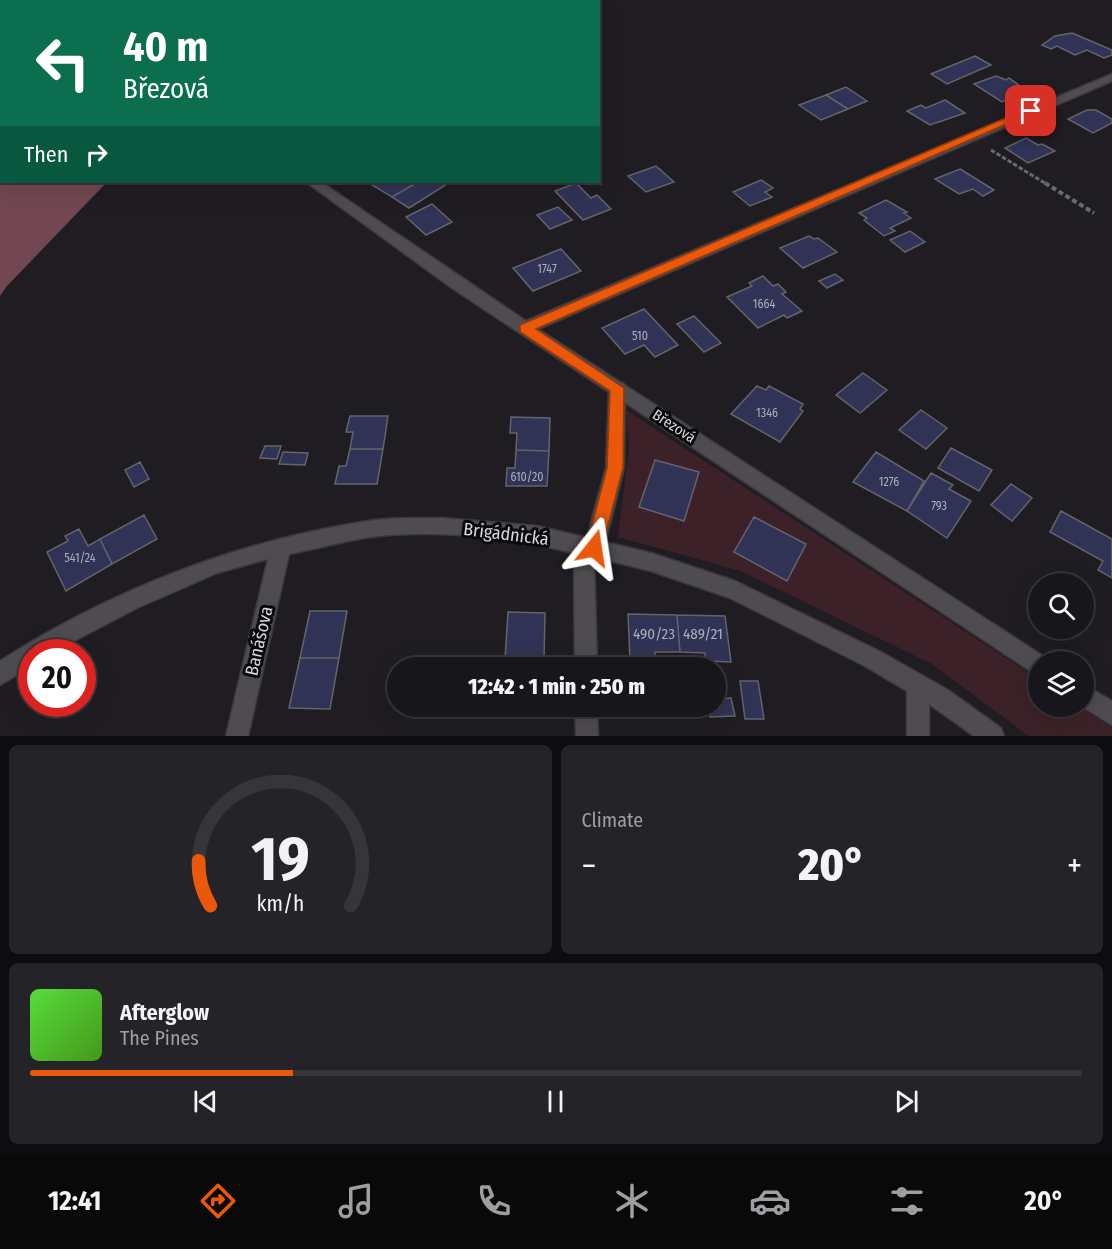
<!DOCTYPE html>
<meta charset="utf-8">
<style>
:root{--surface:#17161a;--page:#242327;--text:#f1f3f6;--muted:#9e9fa2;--line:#363539;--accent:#ea580c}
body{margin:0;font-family:"Fira Sans Condensed",sans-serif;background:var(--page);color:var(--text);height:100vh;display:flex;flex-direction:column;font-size:22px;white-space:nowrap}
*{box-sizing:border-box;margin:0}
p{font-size:20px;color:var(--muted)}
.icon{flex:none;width:33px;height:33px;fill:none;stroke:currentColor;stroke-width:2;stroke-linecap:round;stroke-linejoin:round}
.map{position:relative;height:736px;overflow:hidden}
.panel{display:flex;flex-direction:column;gap:9px;padding:9px;background:#0d0c0e;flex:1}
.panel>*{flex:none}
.banner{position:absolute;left:0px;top:0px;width:600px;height:183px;box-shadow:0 6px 24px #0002,0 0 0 2px var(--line);background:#0b6e4f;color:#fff;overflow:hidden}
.fabs{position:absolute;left:1028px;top:573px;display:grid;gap:12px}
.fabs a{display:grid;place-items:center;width:66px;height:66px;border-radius:50%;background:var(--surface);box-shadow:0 6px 24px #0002,0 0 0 2px var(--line);font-size:30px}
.speed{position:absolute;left:18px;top:639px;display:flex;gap:12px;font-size:30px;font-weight:700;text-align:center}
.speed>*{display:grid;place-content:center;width:78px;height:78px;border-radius:50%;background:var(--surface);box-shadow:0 6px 24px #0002,0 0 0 2px var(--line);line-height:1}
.speed .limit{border:9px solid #d22;background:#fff;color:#111}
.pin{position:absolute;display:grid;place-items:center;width:51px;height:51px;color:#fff;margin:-26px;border-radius:12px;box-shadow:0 3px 9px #0006}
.me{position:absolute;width:66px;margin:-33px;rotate:15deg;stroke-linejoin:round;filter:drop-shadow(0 0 4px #0008)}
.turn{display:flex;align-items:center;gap:21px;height:126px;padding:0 24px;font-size:27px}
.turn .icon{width:78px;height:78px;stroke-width:2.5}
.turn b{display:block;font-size:42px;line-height:51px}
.then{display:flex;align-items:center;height:57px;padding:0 24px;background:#0003;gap:12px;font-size:22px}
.big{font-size:45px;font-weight:800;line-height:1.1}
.panel .widget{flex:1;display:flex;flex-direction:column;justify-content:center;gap:9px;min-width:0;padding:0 21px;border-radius:9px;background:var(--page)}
.panel .dial{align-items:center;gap:0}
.dial svg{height:156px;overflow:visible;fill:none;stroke:var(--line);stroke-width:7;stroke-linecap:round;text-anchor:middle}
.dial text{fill:var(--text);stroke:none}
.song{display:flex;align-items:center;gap:18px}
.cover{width:72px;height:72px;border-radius:9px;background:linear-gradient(135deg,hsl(110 70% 55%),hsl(100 70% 35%))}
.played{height:6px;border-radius:3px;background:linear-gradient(90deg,var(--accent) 25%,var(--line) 25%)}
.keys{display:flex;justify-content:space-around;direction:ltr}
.heat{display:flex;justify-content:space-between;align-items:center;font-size:33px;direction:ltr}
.panel .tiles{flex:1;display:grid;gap:9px;grid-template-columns:1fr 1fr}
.widget:last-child{grid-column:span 2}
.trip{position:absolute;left:387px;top:657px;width:339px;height:60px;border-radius:30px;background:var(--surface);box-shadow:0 6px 24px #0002,0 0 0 2px var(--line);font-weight:800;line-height:60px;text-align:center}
.tabs{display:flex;height:96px;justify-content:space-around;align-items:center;background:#09090a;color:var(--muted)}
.tabs .icon{width:42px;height:42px}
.tabs .selected{color:var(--accent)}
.tabs b{font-size:27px;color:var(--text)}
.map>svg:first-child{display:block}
</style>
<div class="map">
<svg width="1112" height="736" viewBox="0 0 1112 736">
<rect width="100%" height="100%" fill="#1f1d22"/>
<path fill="#3c2228" d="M626,410L1038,679V706L1080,707L1112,727V736H1029L932,664L741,571L618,537L629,449Z"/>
<path fill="#724751" d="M0,0H80L2,2V182H107L7,286L0,296Z"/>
<path fill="#313356" stroke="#63646a" stroke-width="1.5" d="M1072,33L1112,50V55L1104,58L1087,50L1075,55L1057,46L1051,49L1042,45L1055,36Z
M975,56L991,65L947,84L931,74Z
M996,76L1006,80L1009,78L1027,91L1018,98L1012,97L1002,102L974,84Z
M846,87L867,101L848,109L826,95Z
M826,95L848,109L821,120L799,105Z
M945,100L965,113L930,125L907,111L921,105L926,108Z
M1087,110H1096L1112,119V123L1093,133L1068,119Z
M1026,138L1038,145L1042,144L1055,151L1028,163L1005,148Z
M656,166L674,182L646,192L628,176Z
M960,169L994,190L983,196L973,189L959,194L935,179Z
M761,180L773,188L765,192L772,197L750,206L733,192Z
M367,182H418L392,197Z
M418,182L447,184L409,208L392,197Z
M576,183L591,198L597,195L611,209L583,220L555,191Z
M886,200L907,212L904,213L911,218L890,228L895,231L884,236L864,220L867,218L859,213Z
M432,204L452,222L426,235L406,217Z
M558,207L572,220L550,229L537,215Z
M910,231L925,242L905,252L890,240Z
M809,236L814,239L818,238L837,252L803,268L780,248Z
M561,249L581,271L533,291L513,268Z
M835,274L843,280L827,288L819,281Z
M763,276L773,286L778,284L786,292L782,294L802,311L787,318L784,315L758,328L727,297L752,286L749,283Z
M644,309L678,345L655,357L644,345L625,354L602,328Z
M694,316L721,343L704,352L677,324Z
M863,373L887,390L860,413L836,395Z
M757,386L766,390L769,386L803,404L800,409L803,411L780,442L731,414Z
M921,410L947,428L926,449L899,430Z
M350,416H388L383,449H350L353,432H346Z
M511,417L550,418L549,451L516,450L517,433H510Z
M265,446H281L277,459L260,458Z
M951,448L992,470L979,491L938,468Z
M350,449H383L377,484H335L339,466H346Z
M516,450L549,451L547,486H506L507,468H515Z
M283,452L308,453L305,465L279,464Z
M876,452L924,481L907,511L853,482Z
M655,460L699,472L684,521L639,507Z
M140,462L149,479L134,487L125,470Z
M931,473L953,485L949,489L971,501L947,538L907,511Z
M1011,484L1032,498L1012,521L991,505Z
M1061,511L1112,539V578L1098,570L1103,561L1050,532Z
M144,515L157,539L112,564L100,539Z
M754,517L806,544L787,581L734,552Z
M79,529L88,546L100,539L112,564L66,591L47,552L68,541L65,536Z
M310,611H347L339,658H300Z
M508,612L545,613L544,660L505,659Z
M628,614L677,615L680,652H655V660H630Z
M677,615L725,616L731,662L706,661L705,653L680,652Z
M300,658H339L330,709L289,708Z
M505,659L544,660V668H505Z
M740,681H758L764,719H745Z
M731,698L735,716L710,717L708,706H716V699Z
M503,706H543V711L503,710Z"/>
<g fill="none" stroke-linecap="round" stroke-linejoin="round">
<g stroke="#3b393d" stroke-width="3">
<path id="service" d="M617,382L623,383L625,388L624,468L604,548L601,554L594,557L587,554L584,548L606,468L609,388L611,383Z"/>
</g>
<g stroke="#3b393d" stroke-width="3">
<path id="minor" d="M174,0H184L173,2Z
M1112,74V81L538,329L1046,658L1047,662H1038V676L452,288L306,182H321L526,321Z
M441,518L537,526L651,553L735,581L879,651L948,690L1001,728L1004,736H974L929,704V736H907V691L863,665L730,598L651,571L594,557L597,668H575L574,553C509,537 437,529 370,537C343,541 316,549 289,554L248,736H226L268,559L217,573L137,608L53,652H32V666L0,685V661C111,590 237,541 368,521C392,517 417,519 441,518Z
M1083,684L1112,701V725L1081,706H1083Z
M575,706H597L598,736H576Z"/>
</g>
<path stroke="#6a696d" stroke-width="3" stroke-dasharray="4.5 2" stroke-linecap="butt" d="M991,150L1048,185"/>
<path stroke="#6a696d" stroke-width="4" stroke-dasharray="5 3" stroke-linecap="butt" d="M1045,183L1094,213"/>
<use href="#service" fill="#4f4c51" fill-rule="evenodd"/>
<use href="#minor" fill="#4f4c51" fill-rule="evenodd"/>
</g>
<path fill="#ea580c" stroke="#983908" stroke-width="1.5" d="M1027,109L1036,111L536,329L624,388L623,468L602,548L600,554L594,556L588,554L586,548L607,468L610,391L520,332V325Z"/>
<g text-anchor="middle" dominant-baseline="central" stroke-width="6" stroke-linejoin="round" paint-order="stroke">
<g font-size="12" fill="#aeaeb9">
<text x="547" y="269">1747</text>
<text x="764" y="304">1664</text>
<text x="640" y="336">510</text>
<text x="767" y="413">1346</text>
<text x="527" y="477">610/20</text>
<text x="889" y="482">1276</text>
<text x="939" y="506">793</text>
<text x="80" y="558">541/24</text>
</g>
<g font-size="15" fill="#d8d7da" stroke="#09080a">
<text transform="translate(674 426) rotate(33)">Březová</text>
</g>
<g font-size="15" fill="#aeaeb9">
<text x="654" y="634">490/23</text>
<text x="703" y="634">489/21</text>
</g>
<g font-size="18" fill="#d8d7da" stroke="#09080a">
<text transform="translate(506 534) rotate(7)">Brigádnická</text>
<text transform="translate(259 641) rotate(-77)">Banášova</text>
</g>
</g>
</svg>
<div class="fabs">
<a><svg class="icon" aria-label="search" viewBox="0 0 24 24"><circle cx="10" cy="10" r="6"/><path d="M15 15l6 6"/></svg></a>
<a><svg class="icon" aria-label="layers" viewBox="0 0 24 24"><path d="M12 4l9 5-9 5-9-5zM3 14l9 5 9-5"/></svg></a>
</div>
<div class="speed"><div class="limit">20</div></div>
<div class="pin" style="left:1031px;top:111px;background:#d93025"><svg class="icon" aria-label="arrive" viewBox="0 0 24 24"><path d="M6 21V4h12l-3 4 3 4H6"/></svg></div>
<svg class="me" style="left:594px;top:548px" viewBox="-20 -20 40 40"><path d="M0-17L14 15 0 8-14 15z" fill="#ea580c" stroke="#fff" stroke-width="4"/></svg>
<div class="trip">12:42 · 1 min · 250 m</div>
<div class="banner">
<div class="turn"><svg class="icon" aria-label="left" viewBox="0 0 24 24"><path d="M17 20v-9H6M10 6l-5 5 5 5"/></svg><div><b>40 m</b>Březová</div></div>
<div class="then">Then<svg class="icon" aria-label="right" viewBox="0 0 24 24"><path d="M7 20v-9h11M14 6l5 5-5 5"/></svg></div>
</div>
</div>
<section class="panel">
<div class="tiles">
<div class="widget dial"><svg viewBox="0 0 100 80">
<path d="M14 69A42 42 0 1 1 86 69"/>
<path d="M14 69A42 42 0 0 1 8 46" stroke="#ea580c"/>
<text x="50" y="56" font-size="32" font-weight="700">19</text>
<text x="50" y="72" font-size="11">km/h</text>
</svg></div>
<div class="widget"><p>Climate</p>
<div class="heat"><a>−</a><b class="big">20°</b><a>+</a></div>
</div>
<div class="widget">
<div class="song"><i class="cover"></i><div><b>Afterglow</b><p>The Pines</p></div></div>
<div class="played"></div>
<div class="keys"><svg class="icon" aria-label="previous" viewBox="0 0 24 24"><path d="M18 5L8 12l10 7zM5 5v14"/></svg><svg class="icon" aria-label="pause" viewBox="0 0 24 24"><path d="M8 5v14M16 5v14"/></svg><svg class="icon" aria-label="next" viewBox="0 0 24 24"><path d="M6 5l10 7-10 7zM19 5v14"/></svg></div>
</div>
</div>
</section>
<nav class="tabs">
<b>12:41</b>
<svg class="icon selected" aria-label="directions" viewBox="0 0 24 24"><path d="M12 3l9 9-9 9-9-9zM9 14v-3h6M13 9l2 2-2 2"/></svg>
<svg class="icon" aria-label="music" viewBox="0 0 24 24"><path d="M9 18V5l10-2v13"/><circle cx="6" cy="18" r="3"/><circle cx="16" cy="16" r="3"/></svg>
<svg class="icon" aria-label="phone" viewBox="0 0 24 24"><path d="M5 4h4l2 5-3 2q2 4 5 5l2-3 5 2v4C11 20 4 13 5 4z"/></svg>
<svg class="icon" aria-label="climate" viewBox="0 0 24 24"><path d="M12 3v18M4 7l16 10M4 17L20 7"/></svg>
<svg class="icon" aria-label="car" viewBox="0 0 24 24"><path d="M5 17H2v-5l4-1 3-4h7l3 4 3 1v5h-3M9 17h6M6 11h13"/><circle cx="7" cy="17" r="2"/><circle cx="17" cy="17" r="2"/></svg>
<svg class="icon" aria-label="filters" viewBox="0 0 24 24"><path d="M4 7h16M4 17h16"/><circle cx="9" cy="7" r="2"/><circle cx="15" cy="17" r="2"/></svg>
<b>20°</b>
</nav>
